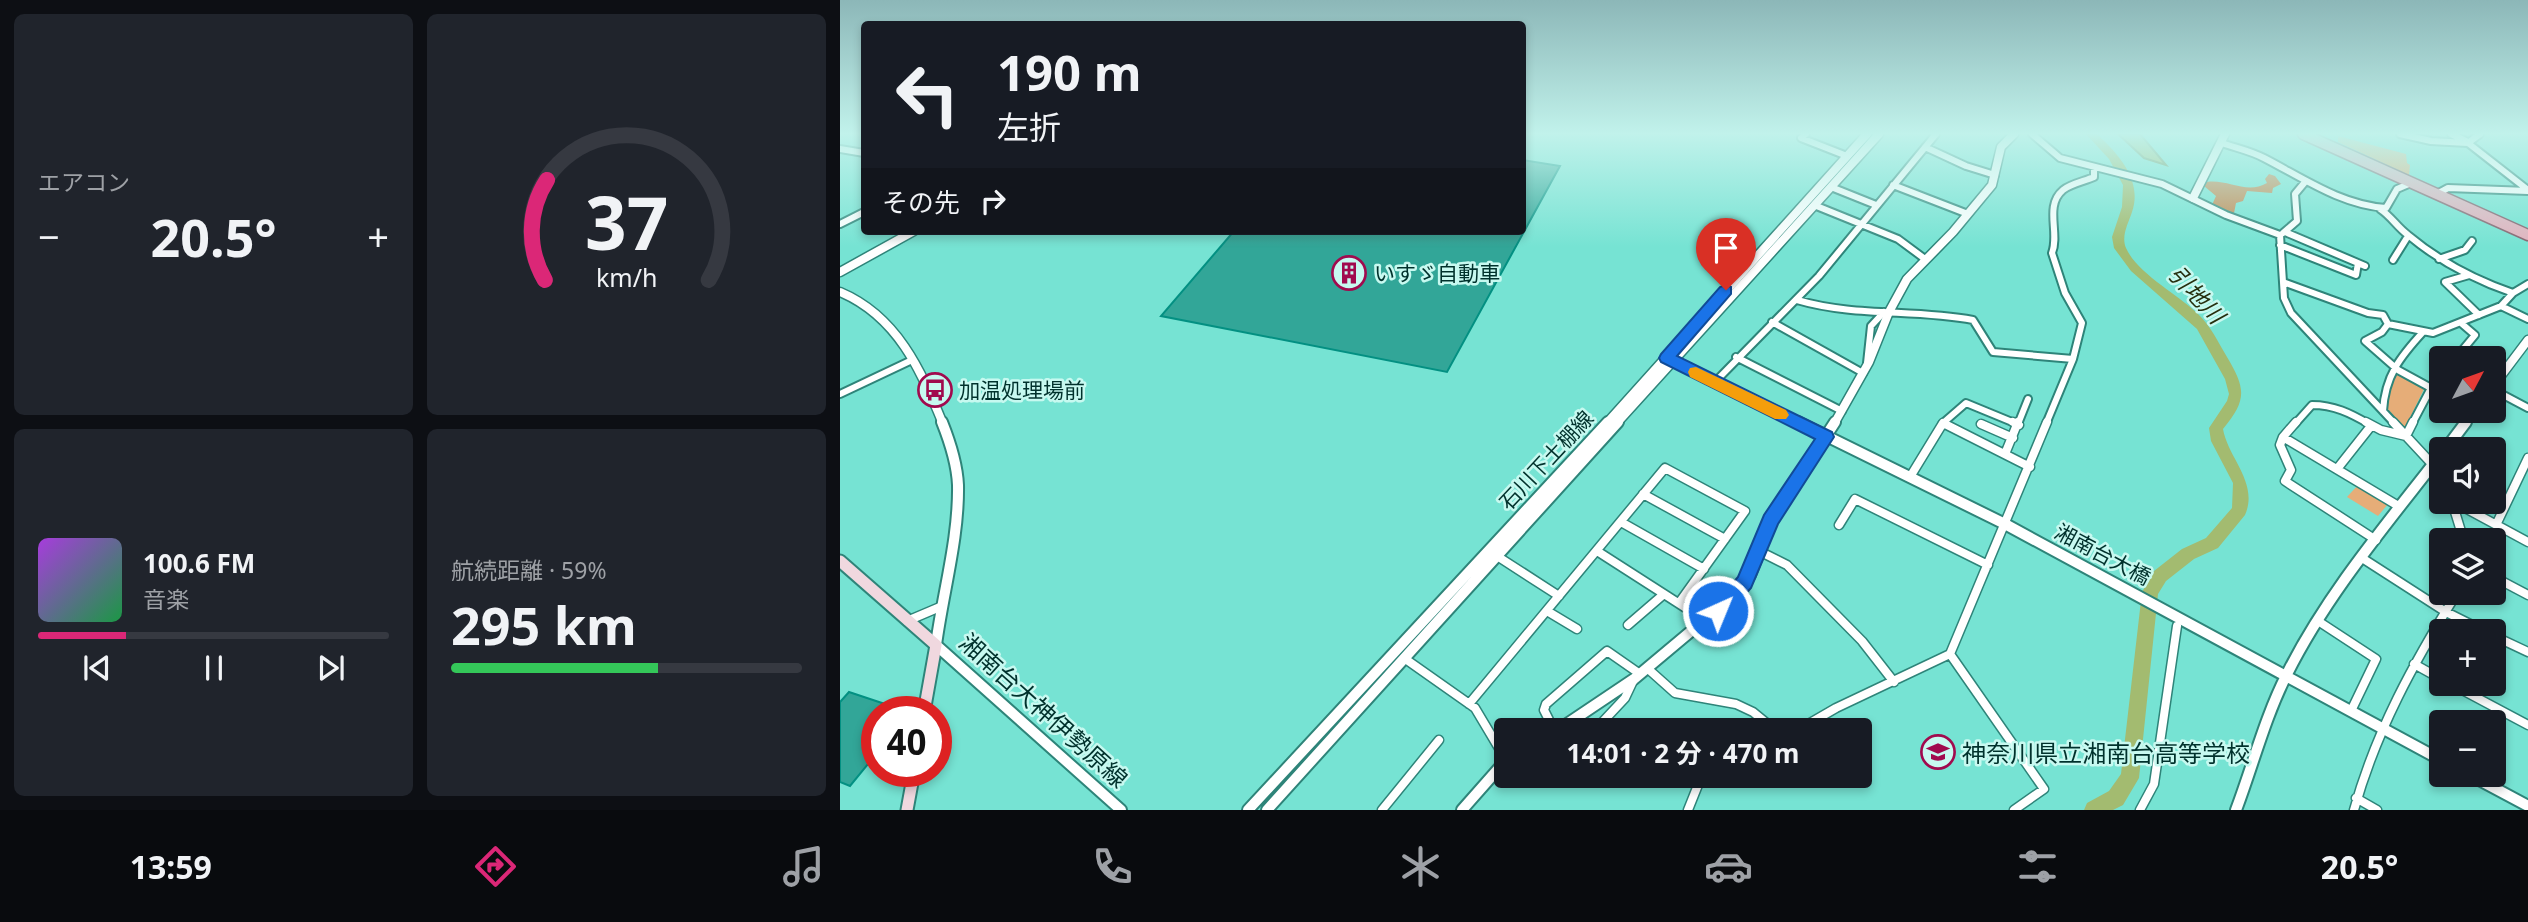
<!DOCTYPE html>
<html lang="ja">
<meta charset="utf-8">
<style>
:root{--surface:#171b24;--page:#20242c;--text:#f1f3f6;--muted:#9ea1a6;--line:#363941;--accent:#db2777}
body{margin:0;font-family:"Noto Sans","Noto Sans JP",sans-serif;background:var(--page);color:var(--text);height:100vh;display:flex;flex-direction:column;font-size:26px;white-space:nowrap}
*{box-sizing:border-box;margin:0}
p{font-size:23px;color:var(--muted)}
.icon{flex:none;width:38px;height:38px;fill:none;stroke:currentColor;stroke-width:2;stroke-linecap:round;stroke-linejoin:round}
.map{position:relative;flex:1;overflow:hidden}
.panel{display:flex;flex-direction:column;gap:14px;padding:14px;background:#0d0f14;width:840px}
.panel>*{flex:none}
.hud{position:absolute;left:21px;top:21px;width:665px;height:214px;border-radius:7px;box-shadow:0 4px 10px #0003;background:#171b24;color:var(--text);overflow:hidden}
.needle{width:46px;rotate:49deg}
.buttons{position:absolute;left:1589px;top:346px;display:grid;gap:14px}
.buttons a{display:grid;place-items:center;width:77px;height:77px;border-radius:7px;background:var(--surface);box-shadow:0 4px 10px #0003;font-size:35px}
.speed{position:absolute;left:21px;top:696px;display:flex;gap:14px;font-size:35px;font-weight:700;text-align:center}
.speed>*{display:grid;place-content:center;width:91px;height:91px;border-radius:50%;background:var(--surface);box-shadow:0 4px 10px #0003;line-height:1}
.speed .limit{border:10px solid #d22;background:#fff;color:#111}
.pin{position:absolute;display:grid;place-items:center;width:60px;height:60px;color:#fff;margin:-72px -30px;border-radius:50% 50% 50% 0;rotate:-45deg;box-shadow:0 0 7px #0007}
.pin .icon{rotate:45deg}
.me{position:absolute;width:77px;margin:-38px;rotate:44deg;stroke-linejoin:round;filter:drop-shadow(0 0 5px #0008)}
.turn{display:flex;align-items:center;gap:24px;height:147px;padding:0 21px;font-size:32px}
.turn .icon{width:91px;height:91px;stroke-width:2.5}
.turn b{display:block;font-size:49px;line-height:60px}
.then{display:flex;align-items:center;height:66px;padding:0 21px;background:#0003;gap:14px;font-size:26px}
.big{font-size:52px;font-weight:700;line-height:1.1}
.panel .widget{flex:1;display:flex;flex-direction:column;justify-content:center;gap:10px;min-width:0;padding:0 24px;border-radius:10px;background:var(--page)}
.panel .dial{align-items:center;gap:0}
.dial svg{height:182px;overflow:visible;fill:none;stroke:var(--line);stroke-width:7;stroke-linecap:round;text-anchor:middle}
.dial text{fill:var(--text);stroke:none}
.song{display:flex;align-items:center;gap:21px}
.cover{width:84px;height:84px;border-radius:10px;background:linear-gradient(135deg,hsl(280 70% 55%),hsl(140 70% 35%))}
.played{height:7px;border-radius:4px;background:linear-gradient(90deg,var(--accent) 25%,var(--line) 25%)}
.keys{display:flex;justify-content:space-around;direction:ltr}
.heat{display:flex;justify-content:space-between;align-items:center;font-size:38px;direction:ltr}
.charge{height:10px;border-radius:5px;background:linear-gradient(90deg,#34c759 59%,var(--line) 0)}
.panel .tiles{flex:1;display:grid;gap:14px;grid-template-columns:repeat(2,1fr)}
.trip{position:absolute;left:654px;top:718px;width:378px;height:70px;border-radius:7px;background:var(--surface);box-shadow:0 4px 10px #0003;font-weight:700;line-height:70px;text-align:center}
.tab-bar{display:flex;height:112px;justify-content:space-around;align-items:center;background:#090b0e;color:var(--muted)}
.tab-bar .icon{width:49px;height:49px}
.tab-bar .on{color:var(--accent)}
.tab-bar b{font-size:32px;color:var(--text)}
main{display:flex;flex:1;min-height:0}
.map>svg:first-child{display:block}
</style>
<main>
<section class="panel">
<div class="tiles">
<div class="widget"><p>エアコン</p>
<div class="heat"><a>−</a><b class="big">20.5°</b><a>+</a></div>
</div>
<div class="widget dial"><svg viewBox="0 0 100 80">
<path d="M14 69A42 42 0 1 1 86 69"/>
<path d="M14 69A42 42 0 0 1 15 25" stroke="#db2777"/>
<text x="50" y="56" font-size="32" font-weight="700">37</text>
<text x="50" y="72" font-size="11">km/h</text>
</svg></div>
<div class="widget">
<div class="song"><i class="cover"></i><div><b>100.6 FM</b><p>音楽</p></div></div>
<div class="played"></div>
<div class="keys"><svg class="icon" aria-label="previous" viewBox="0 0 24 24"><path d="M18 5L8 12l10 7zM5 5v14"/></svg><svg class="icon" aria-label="pause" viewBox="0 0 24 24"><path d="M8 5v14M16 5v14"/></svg><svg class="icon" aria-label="next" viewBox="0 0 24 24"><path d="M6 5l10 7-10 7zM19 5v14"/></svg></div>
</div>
<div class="widget"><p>航続距離 · 59%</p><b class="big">295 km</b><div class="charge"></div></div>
</div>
</section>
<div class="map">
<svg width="1688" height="810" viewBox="0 0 1688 810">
<rect width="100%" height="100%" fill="#76e3d3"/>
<path fill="#e6ad78" d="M1498,136L1566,154L1567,163L1570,165L1569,175L1498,142Z
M1554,369L1585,387L1565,428L1545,406Z
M1518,485L1548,504L1538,516L1507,497Z"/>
<path fill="#c38850" d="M1429,174L1435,176L1441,184L1433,188L1432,193L1407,191L1403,201L1396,203L1394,213L1372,205L1376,196L1364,186L1367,182C1388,179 1407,195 1427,183L1425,179Z"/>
<path fill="#a3bb70" stroke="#72925c" stroke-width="2" d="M1278,134H1300L1326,165L1304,158Z"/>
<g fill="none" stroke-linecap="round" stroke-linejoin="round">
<path fill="#a3bb70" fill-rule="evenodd" d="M1246,134H1257C1278,154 1303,180 1292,212C1288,224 1281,236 1286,248C1297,273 1337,294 1357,313C1371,326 1378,342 1387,357C1406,389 1407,400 1383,429C1388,458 1419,483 1405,515L1378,548L1354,559L1326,581L1318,594L1299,778L1283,805L1273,810H1244L1247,803L1269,791L1281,774L1302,592L1314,571L1342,549L1366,538L1392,508L1393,483L1371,441L1369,428L1387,401L1389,394L1385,379L1357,329L1291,271L1274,248L1272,237L1282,207L1283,185L1269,159Z"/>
</g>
<path fill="#32a698" stroke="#039082" stroke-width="2" d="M682,160L720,166L607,372L321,316L394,231H682Z
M9,692L66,711L37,712V753L10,786L0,782V702Z"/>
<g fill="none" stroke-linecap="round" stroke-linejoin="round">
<g stroke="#2e8479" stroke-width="10">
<path id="minor-far1" d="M966,134L961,138L1007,156
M1192,134L1220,158L1322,184L1386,215L1440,235
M1560,134L1591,141L1628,143
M1611,134L1628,142
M1640,134L1628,143L1688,190
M1382,143C1396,148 1411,151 1424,158C1463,178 1501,205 1546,208L1557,189L1571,183
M1085,147L1126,166L1155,175
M0,149L24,153
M1053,185L1128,214
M991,187L1036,205
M1597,194L1608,188L1688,191
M974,205L1058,239L1085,259
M1540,209C1551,216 1557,227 1568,235C1599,261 1635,280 1673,293
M0,224L24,212
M1445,232L1525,266
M1443,233L1457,221L1455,194L1465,182
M1440,235L1444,298L1451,313L1555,424
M1440,245L1516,275L1518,263
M1599,259L1625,250L1632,241
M1553,260L1568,236
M1629,275L1605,282L1639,315
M1443,282L1528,313L1543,315L1548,324
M957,300C1015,317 1074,309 1133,320L1153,352L1233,359
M1661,306L1688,319
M932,322L1023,373
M896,357L1002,411
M1615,359L1635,335L1621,323
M1027,363L1031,326L1044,312
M875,382L979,276L1096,134
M1591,388L1558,370L1525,341L1542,332L1548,324L1593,333L1661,306L1673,293L1688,284
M1654,390L1688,408
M0,394L72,360
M1543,411C1545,376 1560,357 1583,332
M1103,423L1126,403L1177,424
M1102,424H1105
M1178,424L1188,399
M1206,424L1233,359L1242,323L1225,293L1212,253C1220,233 1204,206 1223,190C1230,184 1245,181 1254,177V168
M1455,424L1472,405C1494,405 1510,413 1529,424
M1572,424L1591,388L1601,376"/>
</g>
<g stroke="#2e8479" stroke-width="11">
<path id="minor" d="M1173,422L1179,425
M1456,422L1443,437L1440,445L1451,470L1445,481L1536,540
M1526,422L1541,430L1566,436L1573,422
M1553,422L1593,465L1601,478
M1141,424L1173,438
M1443,437L1560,507
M1165,454L1178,422
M1497,469L1531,426
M1070,477L1103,423L1190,467
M803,494L885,539
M1612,502L1624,541
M1614,502L1688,542
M781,522L864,569
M999,525L1015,499L1148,565
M1656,525L1688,458
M757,551L824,594
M919,551L947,565L1022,641L1054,682
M657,556L719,596
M1522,558L1606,612L1646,632
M1654,577L1688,595
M707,611L737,629
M67,621L100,607
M1478,621L1536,659L1511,711
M788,625L824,594L852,612L863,623
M1654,636L1688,652
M1110,654L1204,789L1174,810
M564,658L635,708L666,760
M1574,664L1601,679
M807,668L835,693L896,704L913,712L935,730
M1611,684L1688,725
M629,704L825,468L905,511L839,603
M714,730L704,710L706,704L767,651L800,674
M755,730L785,698L793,681
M958,730L996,708L1110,654L1207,422
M1516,798L1537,810
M542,810L599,740
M848,810L862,775
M1300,810L1314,784L1337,626
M1514,810C1536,731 1574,662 1617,593"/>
</g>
<g stroke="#2e8479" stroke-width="11">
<path id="tertiary-far1" d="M1353,198L1385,134
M0,272L74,231
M0,292C57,316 81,370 103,424
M831,360L962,424
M1654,385L1688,340
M766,424L1027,134
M776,424L1039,134
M994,424L1029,362L1049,312L1067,279L1113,232L1152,185L1161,147L1174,134
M1624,424L1634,411"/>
</g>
<g stroke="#2e8479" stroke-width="14">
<path id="tertiary" d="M102,422C110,442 117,463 118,485C119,538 103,592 96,645L281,810
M958,422L1165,524L1601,760
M1605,450L1626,422
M718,730L794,679L899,591L910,575L931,521L995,422
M1630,775L1688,806
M408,810L768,422
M427,810L778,422
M622,810L667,759
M1396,810C1413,765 1425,717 1447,674C1487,594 1546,525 1601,454"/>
</g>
<g stroke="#2e8479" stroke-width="15">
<path id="secondary" d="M0,561L96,645L84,712
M67,810L74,772"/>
</g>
<g stroke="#86636f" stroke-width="13">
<path id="primary" d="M1463,134L1688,235"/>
</g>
<use href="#minor-far1" stroke="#fff" stroke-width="6"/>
<use href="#minor" stroke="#fff" stroke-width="8"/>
<use href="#tertiary-far1" stroke="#fff" stroke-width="8"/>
<use href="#tertiary" stroke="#fff" stroke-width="10"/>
<use href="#secondary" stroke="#f0d8df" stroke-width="11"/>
<use href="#primary" stroke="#e2b2be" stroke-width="10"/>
</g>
<linearGradient id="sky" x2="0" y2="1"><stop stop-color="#8cb7b8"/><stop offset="0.54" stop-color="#c1f2eb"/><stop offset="1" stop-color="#c1f2eb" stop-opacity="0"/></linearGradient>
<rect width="1688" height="247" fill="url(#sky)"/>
<path fill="#1a73e8" stroke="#114b97" stroke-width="2" d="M886,285L891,287V294L837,356L992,432L994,437L938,524L911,588L885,617L878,619L872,617L869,611L898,577L924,515L975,439L821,362L819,358L821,354L880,287Z"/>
<path fill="#f59e0b" d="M856,367L946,410L949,415L946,419H935L850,377L848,372L850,368Z"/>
<defs>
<g id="building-ring" transform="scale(1.75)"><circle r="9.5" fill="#c7f9f0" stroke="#a10a4e" stroke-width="1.5"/><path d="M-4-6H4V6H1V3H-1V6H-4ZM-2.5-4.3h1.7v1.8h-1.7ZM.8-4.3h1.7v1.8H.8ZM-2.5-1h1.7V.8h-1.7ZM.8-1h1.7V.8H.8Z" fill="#a10a4e"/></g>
<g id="bus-ring" transform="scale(1.75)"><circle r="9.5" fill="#c7f9f0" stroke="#a10a4e" stroke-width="1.5"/><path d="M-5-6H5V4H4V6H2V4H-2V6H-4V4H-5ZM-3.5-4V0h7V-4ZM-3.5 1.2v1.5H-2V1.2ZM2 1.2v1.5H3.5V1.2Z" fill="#a10a4e"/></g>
<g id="school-ring" transform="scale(1.75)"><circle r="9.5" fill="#c7f9f0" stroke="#a10a4e" stroke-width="1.5"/><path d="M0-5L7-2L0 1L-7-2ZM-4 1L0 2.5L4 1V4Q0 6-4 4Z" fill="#a10a4e"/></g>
</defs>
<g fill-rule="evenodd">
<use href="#building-ring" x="509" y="273"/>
<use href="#bus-ring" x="95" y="390"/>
<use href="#school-ring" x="1098" y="752"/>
</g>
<g text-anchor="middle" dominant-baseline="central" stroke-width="5" stroke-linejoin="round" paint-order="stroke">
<g font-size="21" fill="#00312c" stroke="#c7f9f0" text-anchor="start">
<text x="534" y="273">いすゞ自動車</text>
<text x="119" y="390">加温処理場前</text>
</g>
<g font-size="21" fill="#00312c" stroke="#c7f9f0">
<text transform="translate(706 460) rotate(-47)">石川下土棚線</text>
<text transform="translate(1263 554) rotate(28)">湘南台大橋</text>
</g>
<g font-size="23" font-style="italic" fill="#262f0f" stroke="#c7f9f0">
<text transform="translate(1357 294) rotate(47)">引地川</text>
</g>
<g font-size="24" fill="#00312c" stroke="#c7f9f0">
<text transform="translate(204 710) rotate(42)">湘南台大神伊勢原線</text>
</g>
<g font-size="24" fill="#00312c" stroke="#c7f9f0" text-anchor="start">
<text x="1122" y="752">神奈川県立湘南台高等学校</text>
</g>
</g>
</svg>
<div class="buttons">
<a><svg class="needle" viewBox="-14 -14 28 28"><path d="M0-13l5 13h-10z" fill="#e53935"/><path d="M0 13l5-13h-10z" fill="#9ea1a6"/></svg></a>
<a><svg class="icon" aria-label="sound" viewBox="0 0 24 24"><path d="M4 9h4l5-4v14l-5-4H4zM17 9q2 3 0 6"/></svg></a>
<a><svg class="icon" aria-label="layers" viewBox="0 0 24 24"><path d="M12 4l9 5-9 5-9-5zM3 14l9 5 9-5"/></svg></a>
<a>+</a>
<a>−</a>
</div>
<div class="speed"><div class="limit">40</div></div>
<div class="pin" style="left:886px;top:290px;background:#d93025"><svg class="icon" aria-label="arrive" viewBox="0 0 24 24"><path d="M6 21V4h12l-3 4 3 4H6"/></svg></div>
<svg class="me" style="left:878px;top:611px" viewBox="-20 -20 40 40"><circle r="17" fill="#1a73e8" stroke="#fff" stroke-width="3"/><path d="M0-11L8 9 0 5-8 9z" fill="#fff"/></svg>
<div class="trip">14:01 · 2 分 · 470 m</div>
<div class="hud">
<div class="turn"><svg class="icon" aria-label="left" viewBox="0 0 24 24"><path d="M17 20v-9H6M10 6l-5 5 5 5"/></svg><div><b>190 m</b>左折</div></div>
<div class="then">その先<svg class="icon" aria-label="right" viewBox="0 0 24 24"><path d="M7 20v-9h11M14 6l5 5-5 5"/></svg></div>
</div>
</div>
</main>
<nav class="tab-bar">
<b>13:59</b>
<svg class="icon on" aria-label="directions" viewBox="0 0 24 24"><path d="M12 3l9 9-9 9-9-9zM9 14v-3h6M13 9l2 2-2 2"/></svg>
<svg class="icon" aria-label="music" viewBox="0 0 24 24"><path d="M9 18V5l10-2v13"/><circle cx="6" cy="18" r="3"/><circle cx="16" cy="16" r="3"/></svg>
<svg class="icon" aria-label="phone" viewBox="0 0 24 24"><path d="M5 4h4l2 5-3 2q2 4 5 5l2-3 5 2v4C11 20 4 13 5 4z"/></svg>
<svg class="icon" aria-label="climate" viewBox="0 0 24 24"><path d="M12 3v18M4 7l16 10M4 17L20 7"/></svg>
<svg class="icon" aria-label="car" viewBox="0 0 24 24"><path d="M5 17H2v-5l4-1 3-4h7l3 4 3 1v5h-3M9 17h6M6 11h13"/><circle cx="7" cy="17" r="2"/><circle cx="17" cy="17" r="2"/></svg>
<svg class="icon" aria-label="filters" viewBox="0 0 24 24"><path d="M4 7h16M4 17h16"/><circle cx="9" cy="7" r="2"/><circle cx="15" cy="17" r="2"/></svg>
<b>20.5°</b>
</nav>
